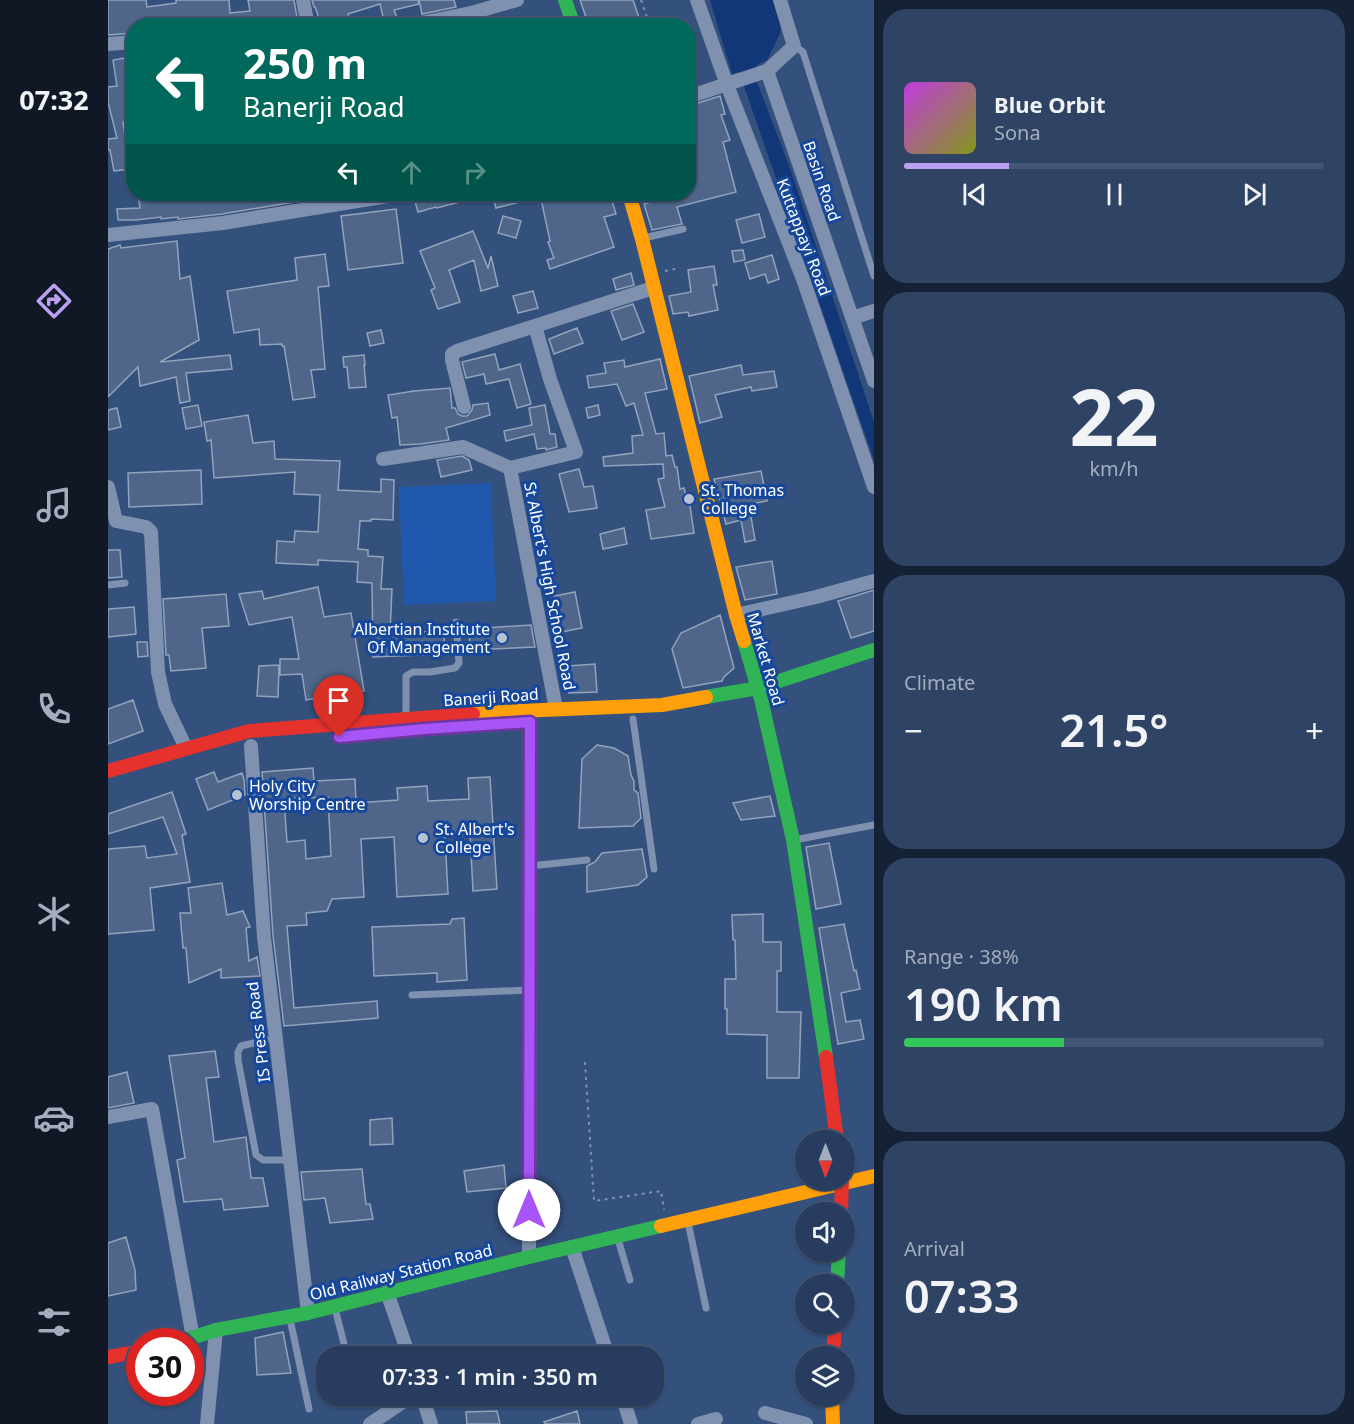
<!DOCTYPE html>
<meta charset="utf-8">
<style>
:root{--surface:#273c5e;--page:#2f4364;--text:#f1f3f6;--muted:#a4adbc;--line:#435673;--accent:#bca0f2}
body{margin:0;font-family:"Noto Sans",sans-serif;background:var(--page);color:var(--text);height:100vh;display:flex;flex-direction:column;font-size:22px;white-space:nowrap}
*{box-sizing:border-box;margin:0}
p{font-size:20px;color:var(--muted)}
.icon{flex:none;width:33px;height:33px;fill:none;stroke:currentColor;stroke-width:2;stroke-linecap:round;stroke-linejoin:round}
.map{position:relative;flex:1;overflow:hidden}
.details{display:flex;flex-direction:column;gap:9px;padding:9px;background:#152134;width:480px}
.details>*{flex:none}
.banner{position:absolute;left:18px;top:18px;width:570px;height:183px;border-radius:24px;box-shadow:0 2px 4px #0004,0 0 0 2px var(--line);background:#00695c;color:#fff;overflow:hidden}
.needle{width:39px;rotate:180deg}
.tools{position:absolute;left:687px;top:1130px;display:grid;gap:12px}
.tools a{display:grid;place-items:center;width:60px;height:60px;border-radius:50%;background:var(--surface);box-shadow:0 2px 4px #0004,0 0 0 2px var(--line);font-size:30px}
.speed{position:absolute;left:18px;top:1328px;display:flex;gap:12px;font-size:30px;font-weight:700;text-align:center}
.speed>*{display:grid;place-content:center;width:78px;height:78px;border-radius:50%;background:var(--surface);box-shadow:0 2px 4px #0004,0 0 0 2px var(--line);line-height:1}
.speed .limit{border:9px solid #d22;background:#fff;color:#111}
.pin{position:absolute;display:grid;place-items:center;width:51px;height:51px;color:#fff;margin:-62px -26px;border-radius:50% 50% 50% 0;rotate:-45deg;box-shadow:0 0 6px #0007}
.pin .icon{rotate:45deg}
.me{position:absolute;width:66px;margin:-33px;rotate:0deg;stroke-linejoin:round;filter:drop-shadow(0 0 4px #0008)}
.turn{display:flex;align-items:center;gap:21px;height:126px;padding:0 18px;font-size:27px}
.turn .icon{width:78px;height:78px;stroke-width:2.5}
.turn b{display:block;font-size:42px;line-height:51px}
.lanes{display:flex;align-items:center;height:57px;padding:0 18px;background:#0003;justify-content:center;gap:30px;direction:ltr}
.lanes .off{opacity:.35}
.big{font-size:45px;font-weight:600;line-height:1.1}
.details .widget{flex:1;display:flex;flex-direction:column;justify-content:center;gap:9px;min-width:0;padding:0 21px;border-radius:24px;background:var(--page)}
.details .dial{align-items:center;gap:0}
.dial b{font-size:78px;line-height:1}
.song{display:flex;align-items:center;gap:18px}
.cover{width:72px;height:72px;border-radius:9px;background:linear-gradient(135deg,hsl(290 70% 55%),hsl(70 70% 35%))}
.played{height:6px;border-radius:3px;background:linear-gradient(90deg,var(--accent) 25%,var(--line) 25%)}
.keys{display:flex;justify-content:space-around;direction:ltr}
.heat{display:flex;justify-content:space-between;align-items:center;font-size:33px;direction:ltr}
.charge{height:9px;border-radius:4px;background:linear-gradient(90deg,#34c759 38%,var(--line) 0)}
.trip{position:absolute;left:208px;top:1346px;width:348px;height:60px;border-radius:24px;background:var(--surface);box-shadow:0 2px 4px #0004,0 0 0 2px var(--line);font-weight:600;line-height:60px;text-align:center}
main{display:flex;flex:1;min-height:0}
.tabs{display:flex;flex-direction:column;width:108px;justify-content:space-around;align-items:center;background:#101826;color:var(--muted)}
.tabs .icon{width:42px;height:42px}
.tabs .active{color:var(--accent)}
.tabs b{font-size:27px;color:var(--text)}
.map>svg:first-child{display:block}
</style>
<main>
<nav class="tabs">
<b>07:32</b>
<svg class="icon active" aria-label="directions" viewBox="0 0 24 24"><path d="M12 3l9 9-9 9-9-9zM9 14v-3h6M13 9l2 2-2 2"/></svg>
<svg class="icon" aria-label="music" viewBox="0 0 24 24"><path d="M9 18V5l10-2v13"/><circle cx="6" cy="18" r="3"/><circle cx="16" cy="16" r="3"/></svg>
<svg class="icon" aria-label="phone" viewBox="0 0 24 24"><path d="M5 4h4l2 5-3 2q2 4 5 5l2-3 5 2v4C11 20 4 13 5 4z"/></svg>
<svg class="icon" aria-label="climate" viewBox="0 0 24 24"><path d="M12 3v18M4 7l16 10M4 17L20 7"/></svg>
<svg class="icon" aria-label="car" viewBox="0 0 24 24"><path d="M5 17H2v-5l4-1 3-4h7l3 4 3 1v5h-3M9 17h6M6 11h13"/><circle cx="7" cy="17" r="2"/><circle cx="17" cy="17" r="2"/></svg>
<svg class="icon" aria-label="filters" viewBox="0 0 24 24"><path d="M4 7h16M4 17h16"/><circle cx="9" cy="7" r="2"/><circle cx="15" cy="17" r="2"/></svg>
</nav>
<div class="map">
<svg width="766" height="1424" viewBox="0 0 766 1424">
<rect width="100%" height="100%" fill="#34507d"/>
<path fill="#2058ae" d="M383,483L388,601L296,605L291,487Z"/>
<path fill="#113779" d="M602,0H665L673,25L672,34L659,60L649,65L647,77L682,168L766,422V460L631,72L624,74Z"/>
<path fill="#4f668a" stroke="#93a3bc" stroke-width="1.5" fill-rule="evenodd" d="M0,0H38L39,7L68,3V0H121L122,13L142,11L140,0H186L190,23L175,26H171V23L149,26H26V33L0,35Z
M204,0H310L311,4L286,10L289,18L276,21L272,4L240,14L242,20L228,26H214L207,7H206Z
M311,0H346L348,7L314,14Z
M472,0H525L534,26H481Z
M16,58L23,96L26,95V120L15,122L22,169L6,171L2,150H0V139L9,138L0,102V87L9,86L5,60Z
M612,96L617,114L613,115L622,140L615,142L628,192L569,207L574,224L544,230L536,204L553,199L555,198L557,194H580V134L584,132L580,120V106Z
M30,194H61L62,200L85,197V201L120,198V194H210V198L114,214L70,219V217L53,219V217L28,220H10L9,209L32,208Z
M305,194H370L371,197L329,208L328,207L310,212Z
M384,194H431L432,197L388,208Z
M432,194H502L508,214L496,217L506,247L442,269L439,260L446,258L440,242L442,241Z
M288,209L295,263L240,270L233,216Z
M651,214L657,237L634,243L628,220Z
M395,216L413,221L408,238L390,233Z
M365,231L380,268L383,256L390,286L373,291L366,260L341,270L352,302L330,309L323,290L327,288L312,251Z
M69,241L72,279L82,276L91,340L52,362L122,355L124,369L78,373L82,401L72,403L68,377L32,386L30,367L0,397V249L12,245L13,248Z
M635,250L637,260L626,262L624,251Z
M217,254L221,286L210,287L217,369L203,370L207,397L185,400L176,346H174V344L152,345L151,329L126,333L119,291L189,280L187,258Z
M664,255L671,279L660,283L657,274L642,279L637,263Z
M606,266L609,285H605L610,310L581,316L580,312L565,314L561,296L583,292L580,270Z
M523,273L526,285L508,290L505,279Z
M425,291L430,308L410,313L405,296Z
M525,304L536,332L514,340L503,311Z
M469,328L475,343L446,354L441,339Z
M273,330L276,343L262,346L259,333Z
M387,354L391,370L412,364L423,404L409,408L401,379L378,384L376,374L358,378L354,362Z
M256,355L257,365H256L258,387L241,388L239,367H236L235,357Z
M552,359L559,389L537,393L548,434L556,433L558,456L564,455L567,467H569L572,489L576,488L579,500L581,499L586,533L543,539L538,510L557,507L550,479L556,478L555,464L496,466L495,457L525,453L524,436L535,435L526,403L518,406L509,384L481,388L479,376L498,373L496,363L516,360L517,367Z
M633,365L635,375L666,371L669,387L644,391L643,387L607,395L614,417L592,423L581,376Z
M342,388L344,408H347L350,414L354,416H359L364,410L365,405L380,403L382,415L338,428L341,440L313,444L292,445L289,417L284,418L280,395L306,391Z
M90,405L94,426L78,429L74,408Z
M437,405L442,434H447L449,447L438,450V448L429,449L426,434L398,441L396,431L424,425L421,408Z
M490,405L492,415L480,418L478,408Z
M9,408L13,427L0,430V410Z
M140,415L145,443L166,441L167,459L232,461L230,490L273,492V479L286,480L285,520L263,519V521H252L250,549L260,550V556L275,557L273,589H284L282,633L336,631L337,654L265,657L264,583L249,582L250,562L210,560V565L168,563L169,541L186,542L187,531L210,532L212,495L186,494L187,472L106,478L103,440L99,441L96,422Z
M354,456L361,460L364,470L333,477L329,460Z
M471,469L476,487L485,486L489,508L461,512L451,474Z
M93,470L94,504L21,507L20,473Z
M653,471L659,501L642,504L645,516L643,517L647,540L637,542L633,520L618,524L606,479Z
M516,528L519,544L495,549L492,534Z
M0,550H12L14,577L0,578Z
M664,561L669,594L637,600L628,567Z
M210,587L216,617L243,613L256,691L198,700L194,674L172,675V659H191L184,617L141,625L131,594L154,591L156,599Z
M766,590V631L743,638L730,601Z
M467,592L474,628L453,632L446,596Z
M118,594L121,626L94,628L98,668L63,671L61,655H58L55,599Z
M26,607L28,634L0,637V609Z
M612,615L626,668L616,677L614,681L575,688L564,649L573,633Z
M423,625L427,647L362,650L361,629Z
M29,642H39L40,656L30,657Z
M487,664L489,692L461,693L460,666Z
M171,665L170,697L149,696L151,666Z
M25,700L35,731L0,744V709Z
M489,745L506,748L520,756L523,775L526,781V790L530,793L533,818L525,826L471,828L474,759Z
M205,768L206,781L247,779L248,803L290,800L289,788L319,786L320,801L361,799L360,778L382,777L389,889L365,891L362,834L337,836L340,894L289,897L286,837L253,839L256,897L224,899L219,911L198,913L199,925L179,926L186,1008L269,1001L270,1018L176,1026L165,936L154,772ZM220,797L223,856L198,859L197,840L179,842L176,799Z
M106,772L110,782L134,773L136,779L137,795L100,810L88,779Z
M64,792L78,834L74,835L82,882L42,888L46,930L0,934V849L37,846L39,858L69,854L55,817L0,834V814Z
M662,796L667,816L633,820L625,803Z
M721,843L733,904L708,909L698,847Z
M534,849L539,877L530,885L479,892V866L487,862L494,853Z
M114,883L119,915L135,911L142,927L138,928L141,961L149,957L152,976L113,978V969L81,983L78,948H75L72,913H83L80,888Z
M655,914V942H673V971H669V1012H693L691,1078H659V1035L619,1034V1009H617V979H628L627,940H625L624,915Z
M356,918L359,980L329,982V973L266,976L264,927L342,924L344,919Z
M736,924L746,971L748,970L752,989L733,993L738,1022L752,1020L756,1039L730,1044L711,928Z
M107,1051L111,1077L98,1078L106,1142L138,1137L143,1178H155L160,1206L116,1210L114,1199L76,1202L69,1160L77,1158L61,1056Z
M19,1072L26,1103L0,1108V1077Z
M284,1118L285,1144L262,1145V1120Z
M396,1165L398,1188L359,1192L356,1171Z
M254,1169L258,1204H262L265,1219L222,1223L217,1198L196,1200L193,1172Z
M18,1237L27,1270L28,1290L0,1296V1243Z
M175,1332L183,1373L149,1375L147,1338Z
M384,1395H410L412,1405L386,1406Z
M389,1411L392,1424H359L358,1412Z
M469,1411L472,1424H437L436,1422Z"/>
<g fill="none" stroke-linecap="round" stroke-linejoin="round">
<path stroke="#7f91af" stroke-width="2" stroke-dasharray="3 4.5" stroke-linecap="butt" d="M533,0L542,26
M557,271L572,268
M477,1062L486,1201L553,1191L556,1210"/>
<path stroke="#7f91af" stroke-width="7" d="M686,46L695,52L766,276
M525,201L551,194
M536,238L575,229
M0,585L17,583
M525,719L546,869
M298,731V676L305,672H322L347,668L351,663L348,622
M686,840L766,825
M422,866L479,860
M304,995L421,990
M167,1038L133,1046L130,1052V1060L148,1155L155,1160H181
M580,1222L598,1308
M510,1239L522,1280
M227,1308L239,1356
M182,1319L201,1409"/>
<path stroke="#7f91af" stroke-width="14" d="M195,0L200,26
M589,0L619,85L695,279L766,487
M672,0L686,46L659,71L766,381
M298,26L363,13L409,0
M0,44L26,42
M580,97L659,71
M0,235L115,223L280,196L283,194
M744,318L766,311
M356,407L344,360V354L349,351L545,288
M275,459L355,447L402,468L468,452L442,379L427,326
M402,468L448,709
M0,487L8,521L38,527L43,532L50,672L57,704L78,748
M628,615L708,597L766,581
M143,746L156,937L200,1313
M0,1117L44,1109L85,1338
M464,1247L500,1356
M421,1257L422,722
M279,1292L301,1356
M314,1395L323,1424
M514,1395L523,1424
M657,1413L698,1424
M99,1424L108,1330
M262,1424L305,1395
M590,1424L608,1419"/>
<path stroke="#30b455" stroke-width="14" d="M457,0L466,26
M636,641L653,699L685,840L718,1057
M598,697L650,688L766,650
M729,1284L731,1251
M74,1341L108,1330L200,1313L421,1257L553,1226"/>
<path stroke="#ff9f0a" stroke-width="14" d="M521,194L534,239L628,615L636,641
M365,714L411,711L554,705L598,697
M553,1226L766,1176
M724,1395L725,1424"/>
<path stroke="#e5322d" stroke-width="14" d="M0,771L141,731L365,714
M718,1057L729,1140
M733,1212L734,1179
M725,1356L727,1323
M0,1357L32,1351"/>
</g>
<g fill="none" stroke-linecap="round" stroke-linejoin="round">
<g stroke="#6d37a1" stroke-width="15">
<path id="route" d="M231,737L316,729L422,722L421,1210"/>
</g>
<use href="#route" stroke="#a855f7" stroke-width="10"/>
</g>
<g fill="#b8c2d2" stroke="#15489c" stroke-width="2">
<circle cx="581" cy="499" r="6"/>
<circle cx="394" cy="638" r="6"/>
<circle cx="129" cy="795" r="6"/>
<circle cx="315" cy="838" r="6"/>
</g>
<g text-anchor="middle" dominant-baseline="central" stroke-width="6" stroke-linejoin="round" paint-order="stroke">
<g font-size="16" fill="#fff" stroke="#15489c">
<text transform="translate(714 181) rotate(71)">Basin Road</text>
<text transform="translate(696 237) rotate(69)">Kuttappayi Road</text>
<text transform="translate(442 586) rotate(79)">St Albert's High School Road</text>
<text transform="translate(658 659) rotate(74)">Market Road</text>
<text transform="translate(383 697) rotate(-4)">Banerji Road</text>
<text transform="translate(150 1032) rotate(-97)">IS Press Road</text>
<text transform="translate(293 1272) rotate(-14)">Old Railway Station Road</text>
</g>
<g font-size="16" fill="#fff" stroke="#15489c" text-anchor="start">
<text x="593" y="490">St. Thomas<tspan x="593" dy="18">College</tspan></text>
<text x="382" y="629" text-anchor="end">Albertian Institute<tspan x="382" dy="18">Of Management</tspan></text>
<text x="141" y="786">Holy City<tspan x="141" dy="18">Worship Centre</tspan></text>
<text x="327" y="829">St. Albert's<tspan x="327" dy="18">College</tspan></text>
</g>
</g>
</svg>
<div class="tools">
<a><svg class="needle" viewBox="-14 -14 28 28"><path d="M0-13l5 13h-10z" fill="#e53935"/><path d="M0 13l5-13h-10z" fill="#a4adbc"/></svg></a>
<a><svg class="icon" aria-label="sound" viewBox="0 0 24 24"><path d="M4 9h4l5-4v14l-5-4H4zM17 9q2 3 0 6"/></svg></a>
<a><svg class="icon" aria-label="search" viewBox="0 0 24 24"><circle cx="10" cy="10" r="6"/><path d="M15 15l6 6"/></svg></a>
<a><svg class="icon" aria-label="layers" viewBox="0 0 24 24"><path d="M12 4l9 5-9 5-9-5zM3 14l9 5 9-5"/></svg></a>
</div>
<div class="speed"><div class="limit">30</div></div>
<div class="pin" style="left:231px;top:737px;background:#d93025"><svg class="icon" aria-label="arrive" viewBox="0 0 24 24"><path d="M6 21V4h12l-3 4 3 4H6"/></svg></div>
<svg class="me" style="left:421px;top:1210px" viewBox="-20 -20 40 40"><circle r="19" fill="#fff"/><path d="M0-13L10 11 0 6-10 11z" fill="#a855f7"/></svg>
<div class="trip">07:33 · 1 min · 350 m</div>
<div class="banner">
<div class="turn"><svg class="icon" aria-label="left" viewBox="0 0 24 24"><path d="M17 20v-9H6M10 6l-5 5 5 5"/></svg><div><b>250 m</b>Banerji Road</div></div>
<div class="lanes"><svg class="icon" aria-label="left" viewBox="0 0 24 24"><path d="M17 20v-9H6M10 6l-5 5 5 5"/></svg><svg class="icon off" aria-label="ahead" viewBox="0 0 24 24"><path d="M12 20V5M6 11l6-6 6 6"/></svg><svg class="icon off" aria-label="right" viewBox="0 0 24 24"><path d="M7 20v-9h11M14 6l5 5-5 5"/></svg></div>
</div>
</div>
<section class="details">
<div class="widget">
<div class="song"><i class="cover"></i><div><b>Blue Orbit</b><p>Sona</p></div></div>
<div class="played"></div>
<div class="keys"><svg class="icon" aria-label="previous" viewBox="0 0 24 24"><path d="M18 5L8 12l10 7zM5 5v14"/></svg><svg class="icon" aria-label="pause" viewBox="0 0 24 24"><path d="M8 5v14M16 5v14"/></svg><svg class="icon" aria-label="next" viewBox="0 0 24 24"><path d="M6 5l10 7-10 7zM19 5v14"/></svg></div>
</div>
<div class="widget dial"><b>22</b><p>km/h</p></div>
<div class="widget"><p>Climate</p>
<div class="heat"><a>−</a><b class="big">21.5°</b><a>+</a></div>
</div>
<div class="widget"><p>Range · 38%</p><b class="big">190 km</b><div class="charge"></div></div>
<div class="widget"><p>Arrival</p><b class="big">07:33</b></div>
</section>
</main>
